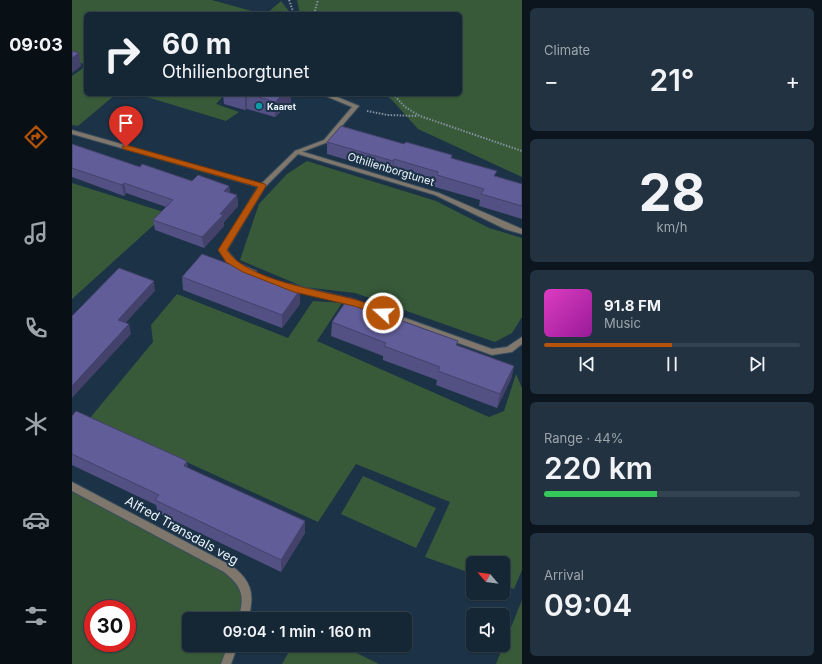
<!DOCTYPE html>
<meta charset="utf-8">
<style>
:root{--surface:#152634;--page:#223240;--text:#f1f3f6;--muted:#9da5ac;--line:#34434f;--accent:#b45309}
body{margin:0;font-family:Inter,sans-serif;background:var(--page);color:var(--text);height:100vh;display:flex;flex-direction:column;font-size:15px;white-space:nowrap}
*{box-sizing:border-box;margin:0}
p{font-size:13px;color:var(--muted)}
.icon{flex:none;width:22px;height:22px;fill:none;stroke:currentColor;stroke-width:2;stroke-linecap:round;stroke-linejoin:round}
.map{position:relative;flex:1;overflow:hidden}
.sheet{display:flex;flex-direction:column;gap:8px;padding:8px;background:#0c151d;width:300px}
.sheet>*{flex:none}
.guide{position:absolute;left:12px;top:12px;width:378px;height:84px;border-radius:6px;box-shadow:0 1px 3px #0004,0 0 0 1px var(--line);background:#152634;color:var(--text);overflow:hidden}
.needle{width:26px;rotate:298deg}
.controls{position:absolute;left:394px;top:556px;display:grid;gap:8px}
.controls a{display:grid;place-items:center;width:44px;height:44px;border-radius:6px;background:var(--surface);box-shadow:0 1px 3px #0004,0 0 0 1px var(--line);font-size:20px}
.speed{position:absolute;left:12px;top:600px;display:flex;gap:8px;font-size:20px;font-weight:700;text-align:center}
.speed>*{display:grid;place-content:center;width:52px;height:52px;border-radius:50%;background:var(--surface);box-shadow:0 1px 3px #0004,0 0 0 1px var(--line);line-height:1}
.speed .limit{border:6px solid #d22;background:#fff;color:#111}
.pin{position:absolute;display:grid;place-items:center;width:34px;height:34px;color:#fff;margin:-41px -17px;border-radius:50% 50% 50% 0;rotate:-45deg;box-shadow:0 0 4px #0007}
.pin .icon{rotate:45deg}
.me{position:absolute;width:44px;margin:-22px;rotate:290deg;stroke-linejoin:round;filter:drop-shadow(0 0 3px #0008)}
.turn{display:flex;align-items:center;gap:14px;height:84px;padding:0 12px;font-size:18px}
.turn .icon{width:52px;height:52px;stroke-width:2.5}
.turn b{display:block;font-size:28px;line-height:34px}
.big{font-size:30px;font-weight:600;line-height:1.1}
.sheet .widget{flex:1;display:flex;flex-direction:column;justify-content:center;gap:6px;min-width:0;padding:0 14px;border-radius:6px;background:var(--page)}
.sheet .dial{align-items:center;gap:0}
.dial b{font-size:52px;line-height:1}
.song{display:flex;align-items:center;gap:12px}
.cover{width:48px;height:48px;border-radius:6px;background:linear-gradient(135deg,hsl(310 70% 55%),hsl(300 70% 35%))}
.played{height:4px;border-radius:2px;background:linear-gradient(90deg,var(--accent) 50%,var(--line) 50%)}
.keys{display:flex;justify-content:space-around;direction:ltr}
.heat{display:flex;justify-content:space-between;align-items:center;font-size:22px;direction:ltr}
.charge{height:6px;border-radius:3px;background:linear-gradient(90deg,#34c759 44%,var(--line) 0)}
.trip{position:absolute;left:110px;top:612px;width:230px;height:40px;border-radius:6px;background:var(--surface);box-shadow:0 1px 3px #0004,0 0 0 1px var(--line);font-weight:600;line-height:40px;text-align:center}
main{display:flex;flex:1;min-height:0}
.tabs{display:flex;flex-direction:column;width:72px;justify-content:space-around;align-items:center;background:#080f15;color:var(--muted)}
.tabs .icon{width:28px;height:28px}
.tabs .selected{color:var(--accent)}
.tabs b{font-size:18px;color:var(--text)}
.map>svg:first-child{display:block}
</style>
<main>
<nav class="tabs">
<b>09:03</b>
<svg class="icon selected" aria-label="directions" viewBox="0 0 24 24"><path d="M12 3l9 9-9 9-9-9zM9 14v-3h6M13 9l2 2-2 2"/></svg>
<svg class="icon" aria-label="music" viewBox="0 0 24 24"><path d="M9 18V5l10-2v13"/><circle cx="6" cy="18" r="3"/><circle cx="16" cy="16" r="3"/></svg>
<svg class="icon" aria-label="phone" viewBox="0 0 24 24"><path d="M5 4h4l2 5-3 2q2 4 5 5l2-3 5 2v4C11 20 4 13 5 4z"/></svg>
<svg class="icon" aria-label="climate" viewBox="0 0 24 24"><path d="M12 3v18M4 7l16 10M4 17L20 7"/></svg>
<svg class="icon" aria-label="car" viewBox="0 0 24 24"><path d="M5 17H2v-5l4-1 3-4h7l3 4 3 1v5h-3M9 17h6M6 11h13"/><circle cx="7" cy="17" r="2"/><circle cx="17" cy="17" r="2"/></svg>
<svg class="icon" aria-label="filters" viewBox="0 0 24 24"><path d="M4 7h16M4 17h16"/><circle cx="9" cy="7" r="2"/><circle cx="15" cy="17" r="2"/></svg>
</nav>
<div class="map">
<svg width="450" height="664" viewBox="0 0 450 664">
<rect width="100%" height="100%" fill="#1c3246"/>
<path fill="#385a39" fill-rule="evenodd" d="M0,0H140L190,14H14V65L0,60Z
M225,0H450V177L346,129L320,100L312,94H388V14H228Z
M209,1L219,14H194Z
M14,66V94H44L6,126L0,125V76Z
M65,94H153L144,104L167,112L154,121Z
M235,161L364,201L417,228L450,238V317L440,333L423,342L283,293L232,287L168,260L187,204L215,174Z
M0,183L95,213L0,299Z
M105,294L216,338L241,301L270,303L245,341L417,417L432,411L444,374L450,388V570L442,589L431,585V563H401V574L353,557L378,502L284,464L246,522L18,418L81,342L79,325Z
M291,476L364,508L344,548L269,514Z
M0,486L156,569L174,588L171,619H117V645H161L154,664H0ZM21,609H55V643H21Z
M450,600V664H424Z
M221,645H268L307,664H210Z"/>
<g fill="none" stroke-linecap="round" stroke-linejoin="round">
<g stroke="#394d5f" stroke-width="2">
<path id="service" d="M249,94H258L287,106L256,142L227,153H223V151L252,140L280,107Z"/>
</g>
<g stroke="#394d5f" stroke-width="2">
<path id="minor" d="M0,130L189,184L223,151L225,150L367,193L450,229V234L433,229L363,195L226,154L193,187L155,250L166,263L184,271L185,273L181,276C166,271 155,264 147,250L186,187L0,134Z
M218,284L284,300L288,303L284,306L215,289L214,287L215,285Z
M322,314L420,349L435,347L450,337V344L440,352L420,355L319,319L318,317Z
M0,482L160,566C180,581 183,595 176,619H166C173,597 171,587 152,572L0,491Z
M156,645H166L159,664H149Z"/>
</g>
<path stroke="#8393a1" stroke-width="2" stroke-dasharray="1.5 1.5" stroke-linecap="butt" d="M217,0L222,14
M242,14L246,0
M321,94L333,107L348,116L450,151
M295,111L316,115L346,116"/>
<use href="#service" fill="#7f776b" fill-rule="evenodd"/>
<use href="#minor" fill="#7f776b" fill-rule="evenodd"/>
</g>
<path fill="#535084" d="M151,94H218L219,102L203,117L175,109L173,110L152,104Z
M255,142L332,144L380,155V158L424,176L450,184V219L407,206L408,200L363,187V184L321,171L320,173L255,154Z
M0,144L68,167L120,181L157,186L158,193L165,195L166,206L152,222V226L132,248L83,230L81,220L94,207L54,193L52,196L0,177Z
M110,277L228,304L210,328L111,290Z
M332,321L386,341L385,345L442,366L439,379L425,408L364,385L365,380L311,360V356L259,336L260,322Z
M0,416L233,521V533L209,572L86,513L84,505L0,465Z"/>
<path fill="#44416b" d="M7,53L9,66L0,73V58Z
M174,94H175V109L173,110V95Z
M211,94H218L219,102L203,117V102Z
M322,159L321,171L320,173L321,161Z
M52,183L54,193L52,196L50,185Z
M157,186L158,196L152,191Z
M165,195L166,206L152,222V226L132,248L130,237L148,214Z
M82,281L83,291L48,329L46,320Z
M228,290V304L210,328V315Z
M57,324L59,334L0,398V386Z
M442,366L439,379L425,408L428,394Z
M115,461L117,474L112,466Z
M233,521V533L209,572V560Z"/>
<path fill="#615d99" stroke="#44416b" d="M0,51L7,53L0,58Z
M177,94H211L203,102Z
M269,126L332,144L334,142L380,155L379,158L425,171L422,176L450,184V206L409,194L412,189L365,175L366,172L322,159L321,161L255,142Z
M0,144L68,167L70,164L120,181L126,175L157,186L152,191L165,195L148,214L151,215L130,237L81,220L101,200L52,183L50,185L0,168Z
M130,254L228,290L210,315L110,277Z
M47,268L82,281L46,320L57,324L0,386V316Z
M277,297L332,317L330,321L386,341L384,345L442,366L428,394L366,371L368,367L312,346L314,343L260,322Z
M4,411L115,461L112,466L233,521L209,560L83,500L87,495L0,454V416Z"/>
<path fill="#b45309" stroke="#753606" d="M54,145L193,184L194,186L155,250C173,280 252,291 285,300C295,303 304,307 314,311L315,313L314,315L311,316L282,306L222,292L171,272L154,262L146,250L186,187L51,149L50,147Z"/>
<circle fill="#0f9aa8" stroke="#1c3246" stroke-width="1.5" cx="187" cy="106" r="4"/>
<g text-anchor="middle" dominant-baseline="central" stroke-width="4" stroke-linejoin="round" paint-order="stroke">
<g font-size="9" font-weight="bold" fill="#ecf4fc" stroke="#1c3246" text-anchor="start">
<text x="195" y="106">Kaaret</text>
</g>
<g font-size="11" fill="#ecf4fc" stroke="#1c3246">
<text transform="translate(319 169) rotate(17)">Othilienborgtunet</text>
</g>
<g font-size="13" fill="#ecf4fc" stroke="#1c3246">
<text transform="translate(110 530) rotate(29)">Alfred Trønsdals veg</text>
</g>
</g>
</svg>
<div class="controls">
<a><svg class="needle" viewBox="-14 -14 28 28"><path d="M0-13l5 13h-10z" fill="#e53935"/><path d="M0 13l5-13h-10z" fill="#9da5ac"/></svg></a>
<a><svg class="icon" aria-label="sound" viewBox="0 0 24 24"><path d="M4 9h4l5-4v14l-5-4H4zM17 9q2 3 0 6"/></svg></a>
</div>
<div class="speed"><div class="limit">30</div></div>
<div class="pin" style="left:54px;top:147px;background:#d93025"><svg class="icon" aria-label="arrive" viewBox="0 0 24 24"><path d="M6 21V4h12l-3 4 3 4H6"/></svg></div>
<svg class="me" style="left:311px;top:313px" viewBox="-20 -20 40 40"><circle r="17" fill="#b45309" stroke="#fff" stroke-width="3"/><path d="M0-11L8 9 0 5-8 9z" fill="#fff"/></svg>
<div class="trip">09:04 · 1 min · 160 m</div>
<div class="guide">
<div class="turn"><svg class="icon" aria-label="right" viewBox="0 0 24 24"><path d="M7 20v-9h11M14 6l5 5-5 5"/></svg><div><b>60 m</b>Othilienborgtunet</div></div>
</div>
</div>
<section class="sheet">
<div class="widget"><p>Climate</p>
<div class="heat"><a>−</a><b class="big">21°</b><a>+</a></div>
</div>
<div class="widget dial"><b>28</b><p>km/h</p></div>
<div class="widget">
<div class="song"><i class="cover"></i><div><b>91.8 FM</b><p>Music</p></div></div>
<div class="played"></div>
<div class="keys"><svg class="icon" aria-label="previous" viewBox="0 0 24 24"><path d="M18 5L8 12l10 7zM5 5v14"/></svg><svg class="icon" aria-label="pause" viewBox="0 0 24 24"><path d="M8 5v14M16 5v14"/></svg><svg class="icon" aria-label="next" viewBox="0 0 24 24"><path d="M6 5l10 7-10 7zM19 5v14"/></svg></div>
</div>
<div class="widget"><p>Range · 44%</p><b class="big">220 km</b><div class="charge"></div></div>
<div class="widget"><p>Arrival</p><b class="big">09:04</b></div>
</section>
</main>
